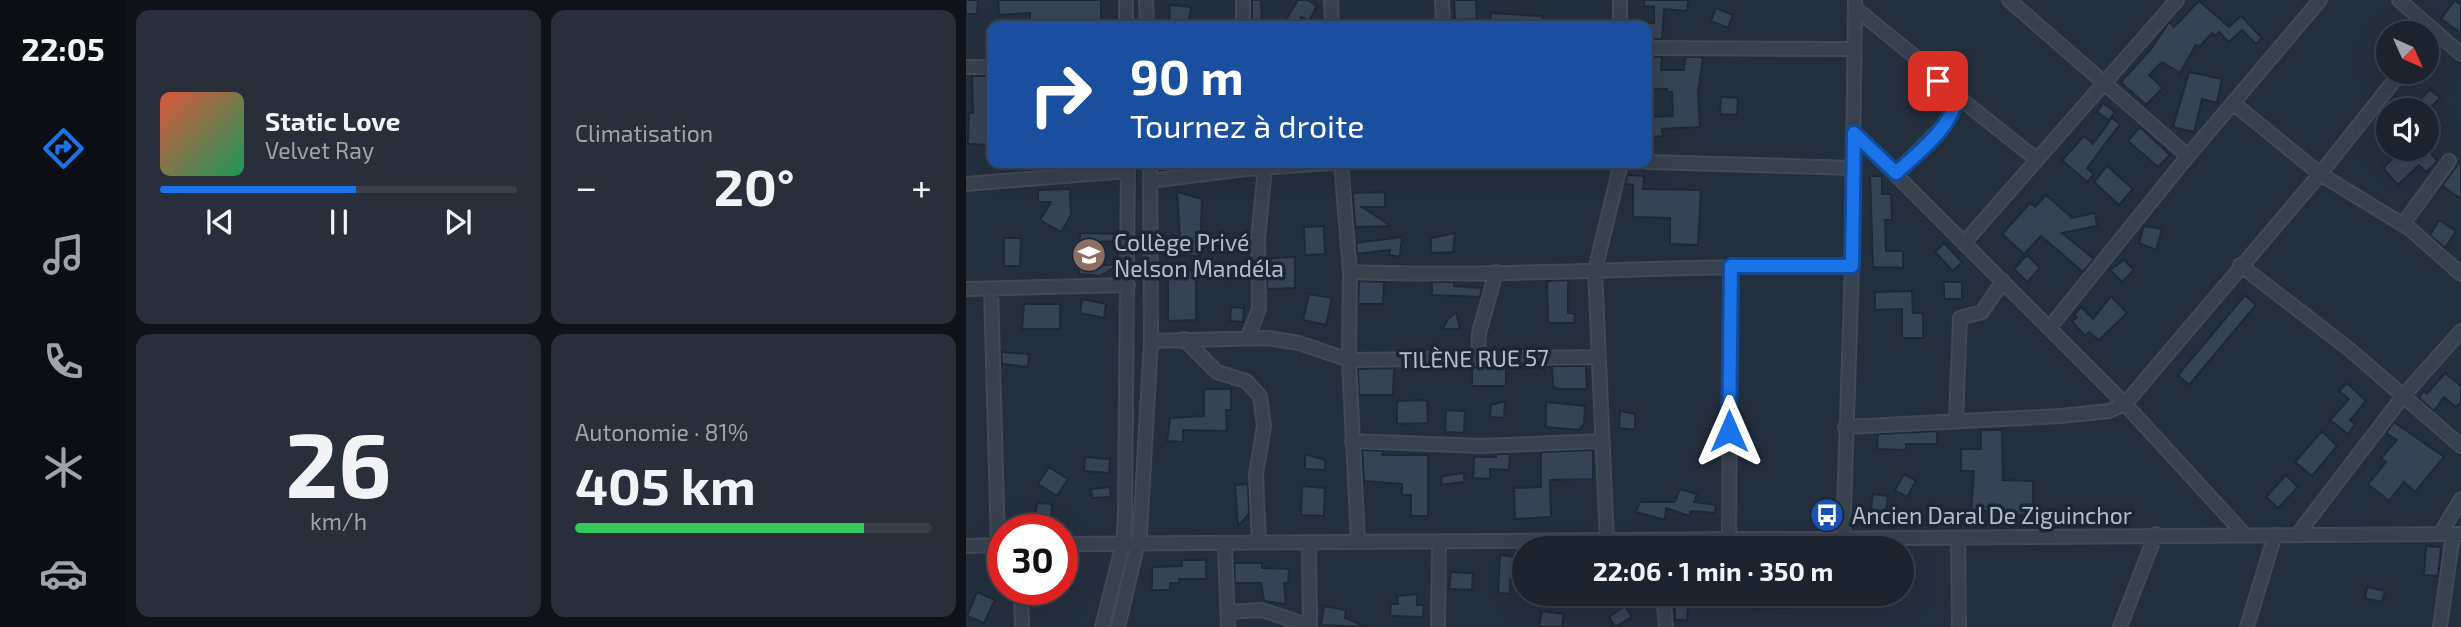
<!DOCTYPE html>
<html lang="fr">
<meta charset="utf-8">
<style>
:root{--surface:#1b232e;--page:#282f3a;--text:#f1f3f6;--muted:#a0a4aa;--line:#39404a;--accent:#1a73e8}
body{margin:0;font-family:"Exo 2",sans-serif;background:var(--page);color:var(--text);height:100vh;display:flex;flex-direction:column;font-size:26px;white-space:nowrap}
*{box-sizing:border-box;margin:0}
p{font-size:23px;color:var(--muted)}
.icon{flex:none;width:38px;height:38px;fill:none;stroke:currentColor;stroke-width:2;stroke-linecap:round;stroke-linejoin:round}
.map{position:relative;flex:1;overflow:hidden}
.side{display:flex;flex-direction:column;gap:10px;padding:10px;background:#0f1319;width:840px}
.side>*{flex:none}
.banner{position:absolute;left:21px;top:21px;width:665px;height:147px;border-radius:14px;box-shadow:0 7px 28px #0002,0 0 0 2px var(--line);background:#1a4fa0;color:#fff;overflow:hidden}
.needle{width:46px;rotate:135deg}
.controls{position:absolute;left:1410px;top:21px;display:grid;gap:14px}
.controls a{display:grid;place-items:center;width:63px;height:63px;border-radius:50%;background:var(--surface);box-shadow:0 7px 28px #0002,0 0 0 2px var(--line);font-size:35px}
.speed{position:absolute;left:21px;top:514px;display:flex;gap:14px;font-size:35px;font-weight:700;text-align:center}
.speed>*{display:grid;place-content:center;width:91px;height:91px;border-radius:50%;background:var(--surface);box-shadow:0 7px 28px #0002,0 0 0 2px var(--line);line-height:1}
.speed .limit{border:10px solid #d22;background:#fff;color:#111}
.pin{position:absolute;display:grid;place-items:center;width:60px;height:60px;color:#fff;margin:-30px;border-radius:14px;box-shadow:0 4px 10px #0006}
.me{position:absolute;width:77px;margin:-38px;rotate:0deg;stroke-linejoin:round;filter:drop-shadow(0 0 5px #0008)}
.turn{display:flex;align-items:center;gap:24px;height:147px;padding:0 28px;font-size:32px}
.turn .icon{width:91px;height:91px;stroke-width:2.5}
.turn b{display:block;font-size:49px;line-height:60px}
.big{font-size:52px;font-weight:700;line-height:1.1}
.side .card{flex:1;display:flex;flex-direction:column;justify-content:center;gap:10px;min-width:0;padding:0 24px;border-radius:14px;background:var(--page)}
.side .dial{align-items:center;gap:0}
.dial b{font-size:91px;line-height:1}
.song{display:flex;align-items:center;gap:21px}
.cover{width:84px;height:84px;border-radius:10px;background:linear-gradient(135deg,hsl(10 70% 55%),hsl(150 70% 35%))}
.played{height:7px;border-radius:4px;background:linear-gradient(90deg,var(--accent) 55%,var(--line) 55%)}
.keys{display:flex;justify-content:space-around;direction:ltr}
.heat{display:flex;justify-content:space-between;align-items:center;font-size:38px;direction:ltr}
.charge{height:10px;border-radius:5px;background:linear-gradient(90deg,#34c759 81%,var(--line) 0)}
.side .tiles{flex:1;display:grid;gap:10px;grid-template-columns:repeat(2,1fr)}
.trip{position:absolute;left:546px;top:536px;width:402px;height:70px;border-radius:35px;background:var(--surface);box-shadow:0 7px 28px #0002,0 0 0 2px var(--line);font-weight:700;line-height:70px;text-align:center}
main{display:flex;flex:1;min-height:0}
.menu{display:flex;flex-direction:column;width:126px;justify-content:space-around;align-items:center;background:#0b0e12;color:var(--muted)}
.menu .icon{width:49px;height:49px}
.menu .on{color:var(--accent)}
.menu b{font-size:32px;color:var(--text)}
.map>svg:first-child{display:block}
</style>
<main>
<nav class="menu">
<b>22:05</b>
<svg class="icon on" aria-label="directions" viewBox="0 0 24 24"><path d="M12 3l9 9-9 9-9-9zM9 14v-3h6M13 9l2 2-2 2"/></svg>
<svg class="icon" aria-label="music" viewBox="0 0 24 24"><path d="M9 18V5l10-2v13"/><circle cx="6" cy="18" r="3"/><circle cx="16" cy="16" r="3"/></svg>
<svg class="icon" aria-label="phone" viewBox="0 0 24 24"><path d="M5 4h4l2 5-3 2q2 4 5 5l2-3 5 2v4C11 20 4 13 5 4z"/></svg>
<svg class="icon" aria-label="climate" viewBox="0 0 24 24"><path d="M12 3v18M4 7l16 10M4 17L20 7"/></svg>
<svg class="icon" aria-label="car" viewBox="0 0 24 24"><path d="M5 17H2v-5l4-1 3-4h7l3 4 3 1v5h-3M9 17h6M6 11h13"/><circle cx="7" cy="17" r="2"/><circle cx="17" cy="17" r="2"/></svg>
</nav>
<section class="side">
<div class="tiles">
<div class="card">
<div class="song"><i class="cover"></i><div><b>Static Love</b><p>Velvet Ray</p></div></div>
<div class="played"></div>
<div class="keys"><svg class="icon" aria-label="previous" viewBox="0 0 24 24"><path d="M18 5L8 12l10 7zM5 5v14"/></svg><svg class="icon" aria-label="pause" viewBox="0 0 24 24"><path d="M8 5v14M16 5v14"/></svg><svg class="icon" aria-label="next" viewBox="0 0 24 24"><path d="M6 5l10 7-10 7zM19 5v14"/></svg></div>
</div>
<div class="card"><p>Climatisation</p>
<div class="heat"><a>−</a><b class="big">20°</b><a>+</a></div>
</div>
<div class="card dial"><b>26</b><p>km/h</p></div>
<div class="card"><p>Autonomie · 81%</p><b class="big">405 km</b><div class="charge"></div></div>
</div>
</section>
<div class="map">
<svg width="1495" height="627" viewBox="0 0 1495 627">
<rect width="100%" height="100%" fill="#242f3e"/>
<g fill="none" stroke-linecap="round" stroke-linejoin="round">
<path stroke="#17263c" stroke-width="3.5" d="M167,280L169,163
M165,528L167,294
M143,627L160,561"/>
</g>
<path fill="#364354" stroke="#1f2835" stroke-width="2" d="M0,0H12L11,14H0Z
M32,0H135V26H64V13L33,15Z
M286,0H295L296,26H286Z
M332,0H341L351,6L343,21L335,17V26H316Z
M488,0H510L511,19L489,20Z
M678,0H722L721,11L698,9L696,39H681V23H688V7L678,6Z
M1489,0L1495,5V33L1475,19Z
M1233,1L1263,27L1275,16L1296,38L1290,44L1276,30L1263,42L1253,32L1249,36L1246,33L1233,47L1230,45L1214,73L1196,62L1183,75L1197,88L1180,105L1155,82L1185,49L1203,22L1208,27Z
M204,5L225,7L223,22L203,20Z
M750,8L767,15L762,28L745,21Z
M525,13L577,16L576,26H523Z
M681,57H696L695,70H718L719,57H737L732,93L734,127L696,129L697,136L681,137V117L707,116L706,92H701V89H681Z
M1223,72L1256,79L1251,103L1236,99L1228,132L1207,127Z
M6,76H26V145L2,144L3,113H7Z
M1464,89L1474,98L1461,111L1456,110L1450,104Z
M1428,96L1453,110H1429L1422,106Z
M755,97L772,98L771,115L754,114Z
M1137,103L1149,112L1143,120L1131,112Z
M1146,118L1154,124L1121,168L1128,174L1121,182L1096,160L1118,136L1127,144Z
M1174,127L1204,155L1192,167L1162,141Z
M1437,149H1461L1472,161L1460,172L1453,165L1432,185L1417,168Z
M1495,160V199L1476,186Z
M1141,166L1167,189L1153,205L1128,182Z
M661,175L678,176L677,189L735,190L732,245L704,244V218L667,217V185L659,184Z
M904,176H916V194H925L926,220H919L920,251H937V268L907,267Z
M104,189L105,215L95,232L74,220L85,202H72V190Z
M211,192L236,199L234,256L205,255L206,237L214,238Z
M419,192V207H396L425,226L389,227L387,193Z
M1080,195L1106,218L1129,213L1131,226L1096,233L1128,259L1117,272L1075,236L1058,254L1036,234L1064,203L1069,207Z
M1473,220L1490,231L1479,248L1464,235Z
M358,226L359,254L339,255L338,227Z
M1178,226L1196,229L1190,250L1173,243Z
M114,233L153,234V241L133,242L130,265H152L134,276L113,274Z
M489,233L487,252L465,253V238Z
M436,237L434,257L423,255L424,250L391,254L390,243Z
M38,238H55L54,266H38Z
M978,243L996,262L987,271L969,252Z
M1061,255L1074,268L1061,282L1048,269Z
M329,257V288L301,289V258Z
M1158,260L1168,270L1156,282L1144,270Z
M230,270V320L202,321V272Z
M602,280V313L609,314L608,323H582L581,281Z
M393,281L418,282L417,304H392Z
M466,282H488V286L516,288L514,297L466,295Z
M978,282H996V299H978Z
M946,291L947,313H957V338H936V309L909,310V292Z
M343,294L366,298L360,325L337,320Z
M1279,295L1290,305L1223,385L1212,375Z
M1145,296L1161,313L1133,340L1123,332L1119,336L1106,321L1111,317L1108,315L1115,307L1127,319Z
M116,299L140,304L138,318L114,313Z
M58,304H94V329H56Z
M265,307L278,308L277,322L264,321Z
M490,312L494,329H477L481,320Z
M35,352L63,354L62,367L36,364Z
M586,366H620L621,389H591L587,386Z
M506,367H540V386H506Z
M428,368L427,395H393L392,369Z
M1479,373L1495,386V402L1490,407L1478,397L1468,411L1453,398L1457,391L1461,394Z
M1381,383L1400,401L1384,420L1389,424L1382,434L1364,420L1383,399L1373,391Z
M238,389H265V410H260L261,431L217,430V442L201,441L204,418L238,416Z
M461,400L462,423L431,424V401Z
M539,401L538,418L524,417L525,405Z
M580,402L619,406L618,424L613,430L580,427Z
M480,410L499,411L498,433L479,432Z
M654,411L669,414V430L653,428Z
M1428,422L1478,457L1449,492L1438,482L1423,501L1402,484L1420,462L1415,458L1431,440L1420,433Z
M1015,430H1036L1037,480L1067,481V515L1043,516V511H1005L1008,471H995V449H1015Z
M971,431V444H940V450L911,449L912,434Z
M1356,431L1371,446L1346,476L1329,462Z
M396,450L417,451L416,455H462V516H445V495H436V484L398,481Z
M627,450V479L584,480L585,517L549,519L548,488L575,487V452Z
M339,454L359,460V470L339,469Z
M530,454H544L543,470L524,469V479L507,478L508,457H530Z
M119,457L144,459L143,473L118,471Z
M83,467L102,479L91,496L72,484Z
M498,473V482L475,485L476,476Z
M938,474L950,481L941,497L929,490Z
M1320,475L1332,487L1312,508L1300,497Z
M282,484L283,514L272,526L269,485Z
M336,486L359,488L358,516L335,515Z
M144,487L145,497L126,498L125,489Z
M714,489L731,494L728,502L750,505L749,513L725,511L723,516L700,508L699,520L670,512L674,502H709Z
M907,494L922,496L920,512L905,509Z
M71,503L86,504L85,521L69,520Z
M1460,546L1475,547L1472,576L1458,575Z
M534,555L558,558V581L544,579V594L532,593Z
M216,560H240V579H213V583H204V590H186V567L216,566Z
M96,563H105L106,589H96Z
M268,563H296V568L323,569L322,583H318L320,604L298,601L295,583H269Z
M485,572L507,573L506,590L483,589Z
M1401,587L1419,591L1416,602L1399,598Z
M11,592L29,600L18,623L1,616Z
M750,593H823V608L799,607L788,610L789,606L751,607Z
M451,594V605H458L457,617L424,616L425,604H432L431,596Z
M358,606L380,610L379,618L401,627L355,625Z
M659,606L666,617L649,627L643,617Z
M709,607H722L721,620H709Z
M576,611L598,614L596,627H573Z"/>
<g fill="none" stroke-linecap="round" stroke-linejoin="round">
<g stroke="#414a57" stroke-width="16">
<path id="minor" d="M160,0V26
M180,0L181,26
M277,0V26
M365,0L366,26
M476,0L477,26
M1043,0L1222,156
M1433,0L1495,54
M889,8L953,60L972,81L1070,159
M654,26V0
M681,48L887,49
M0,67H26
M1267,103L1354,174L1444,229L1495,274
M888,133L1159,404L1279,535
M681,162L888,168
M375,163L384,272L383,360L392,542
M930,173L980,123L992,97
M184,181L279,169L365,163
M0,184L162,171
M1437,224L1483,161
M998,243L1211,0
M1274,265L1383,349L1495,446
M384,272C551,278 719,264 886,266
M0,289L162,285
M25,289L32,545
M1084,327L1222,156L1354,0
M282,337L293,309L292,239L299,168
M218,339L251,372L280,381L294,396L298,426L290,474L293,543
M185,341L302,338L333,343L383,360L632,357
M512,357L513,333L530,272
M990,421L994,318L1016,312L1037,281
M879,427L1095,416L1143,411L1159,404L1354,174L1435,72
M386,441L515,446L636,441
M1474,534L1495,499
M1331,535L1438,395L1495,331
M992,538L993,627
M763,540L765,266
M877,540L886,266L889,0
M641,542L629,270L655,163
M343,543L344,627
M96,544L1495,534
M259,544L262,627
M0,546L37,545
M55,590L56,627
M697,593L700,627
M262,612L296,610L344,626
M136,627L157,544L159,517L162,163
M152,627L174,534L185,341L184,163
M472,627L473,542
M1154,627L1190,534
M1281,627L1309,535
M1474,627L1487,534"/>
</g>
<use href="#minor" stroke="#38414e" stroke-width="12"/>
</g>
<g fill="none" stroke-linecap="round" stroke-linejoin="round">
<g stroke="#114b97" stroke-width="18">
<path id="route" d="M763,431L765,266H886L888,133L930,173C954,151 983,130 992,97L972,81"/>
</g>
<use href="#route" stroke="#1a73e8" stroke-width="12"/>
</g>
<defs>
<g id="school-disc" transform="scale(1.75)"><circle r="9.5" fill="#8d6e63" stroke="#1d2633"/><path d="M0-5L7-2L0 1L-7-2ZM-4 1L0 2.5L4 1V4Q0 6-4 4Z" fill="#fff"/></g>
<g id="bus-disc" transform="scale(1.75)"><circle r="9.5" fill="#1a4fb4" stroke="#1d2633"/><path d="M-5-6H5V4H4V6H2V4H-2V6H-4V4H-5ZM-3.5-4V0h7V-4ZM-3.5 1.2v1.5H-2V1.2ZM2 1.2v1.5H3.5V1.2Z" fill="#fff"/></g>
</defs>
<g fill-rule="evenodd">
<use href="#school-disc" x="123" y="255"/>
<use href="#bus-disc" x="861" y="515"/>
</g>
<g text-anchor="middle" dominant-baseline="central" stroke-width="7" stroke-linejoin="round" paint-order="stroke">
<g font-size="23" fill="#b4bcc9" stroke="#1d2633" text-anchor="start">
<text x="148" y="242">Collège Privé<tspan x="148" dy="26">Nelson Mandéla</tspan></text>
<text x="886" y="515">Ancien Daral De Ziguinchor</text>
</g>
<g font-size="23" fill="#b4bcc9" stroke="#1d2633">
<text transform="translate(508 358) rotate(-1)">TILÈNE RUE 57</text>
</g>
</g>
</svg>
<div class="controls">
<a><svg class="needle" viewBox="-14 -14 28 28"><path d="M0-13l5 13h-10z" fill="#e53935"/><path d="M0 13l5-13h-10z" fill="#a0a4aa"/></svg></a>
<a><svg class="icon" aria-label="sound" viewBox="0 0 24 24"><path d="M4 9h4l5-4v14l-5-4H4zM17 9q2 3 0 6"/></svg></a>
</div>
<div class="speed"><div class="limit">30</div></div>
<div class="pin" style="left:972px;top:81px;background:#d93025"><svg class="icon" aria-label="arrive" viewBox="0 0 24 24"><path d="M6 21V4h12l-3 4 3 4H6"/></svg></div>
<svg class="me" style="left:763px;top:431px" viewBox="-20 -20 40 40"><path d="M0-17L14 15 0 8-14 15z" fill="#1a73e8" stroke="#fff" stroke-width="4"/></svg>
<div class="trip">22:06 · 1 min · 350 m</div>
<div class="banner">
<div class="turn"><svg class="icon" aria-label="right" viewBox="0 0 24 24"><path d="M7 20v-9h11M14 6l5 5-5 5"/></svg><div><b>90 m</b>Tournez à droite</div></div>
</div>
</div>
</main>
